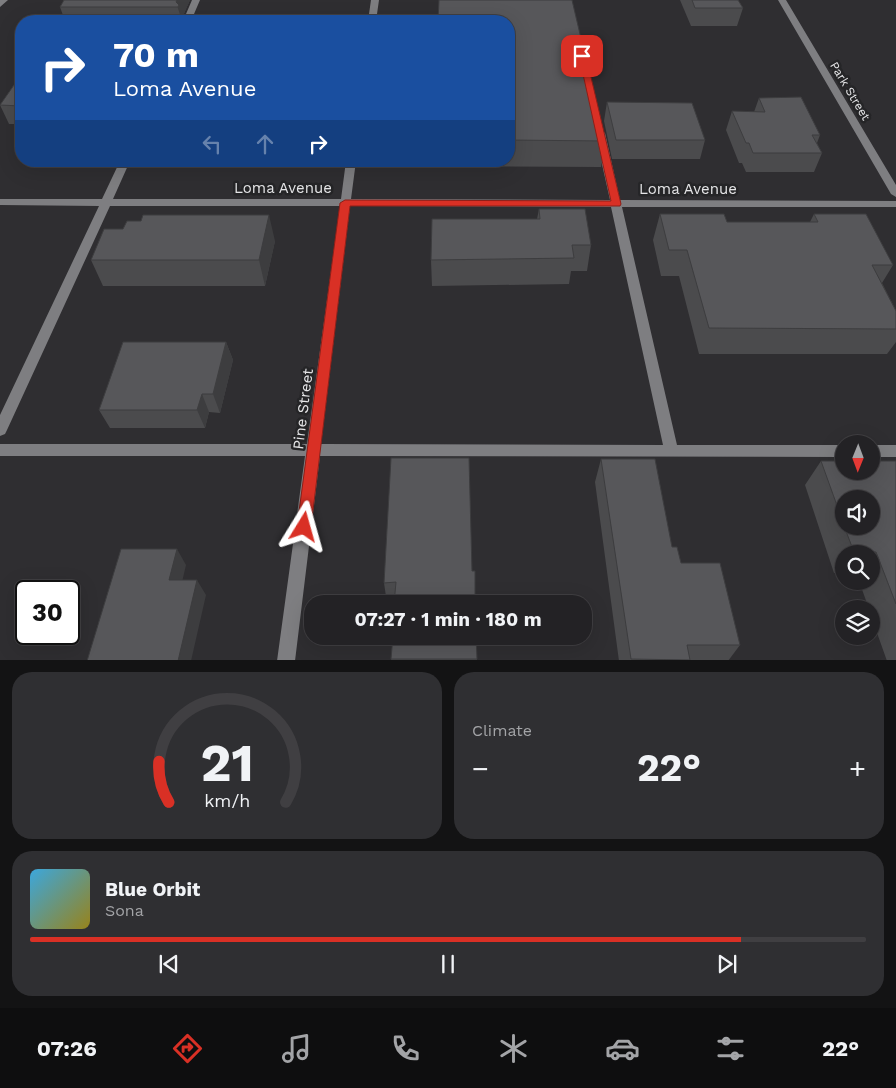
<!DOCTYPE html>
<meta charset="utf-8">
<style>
:root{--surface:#232225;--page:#2f2f32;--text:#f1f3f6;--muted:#a3a4a7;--line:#403f42;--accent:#d93025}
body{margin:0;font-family:"Work Sans",sans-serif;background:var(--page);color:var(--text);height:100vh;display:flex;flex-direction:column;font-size:19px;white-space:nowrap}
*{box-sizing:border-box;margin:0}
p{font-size:16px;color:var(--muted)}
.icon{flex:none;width:28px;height:28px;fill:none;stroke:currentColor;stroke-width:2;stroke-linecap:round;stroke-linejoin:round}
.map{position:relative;height:660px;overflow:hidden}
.panel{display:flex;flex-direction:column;gap:12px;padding:12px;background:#131314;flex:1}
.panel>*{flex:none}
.guide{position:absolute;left:15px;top:15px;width:500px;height:152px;border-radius:20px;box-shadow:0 5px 20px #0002,0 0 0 1px var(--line);background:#1a4fa0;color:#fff;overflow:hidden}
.needle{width:32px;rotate:181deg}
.buttons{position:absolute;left:835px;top:435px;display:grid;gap:10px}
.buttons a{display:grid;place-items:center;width:45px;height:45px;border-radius:50%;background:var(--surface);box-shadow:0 5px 20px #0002,0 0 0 1px var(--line);font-size:25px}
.speed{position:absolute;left:15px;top:580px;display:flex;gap:10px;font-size:25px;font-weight:700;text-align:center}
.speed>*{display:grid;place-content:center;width:65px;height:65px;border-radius:50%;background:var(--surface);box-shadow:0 5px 20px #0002,0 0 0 1px var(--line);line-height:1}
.speed .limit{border:2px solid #111;border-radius:8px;background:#fff;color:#111}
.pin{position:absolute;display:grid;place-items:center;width:42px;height:42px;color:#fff;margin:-21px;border-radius:10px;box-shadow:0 2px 8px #0006}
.me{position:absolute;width:55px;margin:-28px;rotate:8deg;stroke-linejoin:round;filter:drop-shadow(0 0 4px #0008)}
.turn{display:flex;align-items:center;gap:18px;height:105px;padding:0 15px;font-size:22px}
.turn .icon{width:65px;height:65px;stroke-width:2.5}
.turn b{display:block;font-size:35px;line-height:42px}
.lanes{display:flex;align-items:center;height:48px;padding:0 15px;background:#0003;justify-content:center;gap:25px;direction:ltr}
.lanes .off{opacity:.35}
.big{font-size:38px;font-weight:700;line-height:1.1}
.panel .tile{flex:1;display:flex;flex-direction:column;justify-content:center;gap:8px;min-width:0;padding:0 18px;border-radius:20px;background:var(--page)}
.panel .dial{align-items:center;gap:0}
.dial svg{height:130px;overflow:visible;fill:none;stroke:var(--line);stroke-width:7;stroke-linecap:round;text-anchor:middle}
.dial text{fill:var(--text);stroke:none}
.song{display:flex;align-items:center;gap:15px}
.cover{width:60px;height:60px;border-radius:8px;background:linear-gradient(135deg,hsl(200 70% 55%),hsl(50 70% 35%))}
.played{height:5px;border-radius:2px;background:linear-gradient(90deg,var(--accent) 85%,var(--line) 85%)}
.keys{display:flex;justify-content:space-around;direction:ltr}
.heat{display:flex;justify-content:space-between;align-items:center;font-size:28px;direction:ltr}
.panel .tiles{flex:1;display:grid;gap:12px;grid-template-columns:1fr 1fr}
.tile:last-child{grid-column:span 2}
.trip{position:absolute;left:304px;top:595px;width:288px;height:50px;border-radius:20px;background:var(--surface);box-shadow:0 5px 20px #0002,0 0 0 1px var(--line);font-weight:700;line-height:50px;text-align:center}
.tab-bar{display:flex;height:80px;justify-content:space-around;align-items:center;background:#0e0e0f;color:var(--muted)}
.tab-bar .icon{width:35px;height:35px}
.tab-bar .current{color:var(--accent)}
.tab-bar b{font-size:22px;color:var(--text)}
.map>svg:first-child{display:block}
</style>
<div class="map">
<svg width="896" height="661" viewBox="0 0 896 661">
<rect width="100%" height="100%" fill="#2f2e31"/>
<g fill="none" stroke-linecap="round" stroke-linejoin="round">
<path fill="#7e7e81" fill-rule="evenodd" d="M0,0H8L0,7Z
M192,0H200L191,21H183Z
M371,0H379L376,21H368Z
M778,0H786L896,185V197L891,194Z
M600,130L605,133L620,200L896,201V207H622L677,445H844V457L320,456L295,661H277L305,456H0V444H307L340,206H110L7,430L5,434L0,436V415L99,206L0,205V199H102L120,161H130L113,199H341L346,161H356L351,199L610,200L595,133ZM350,206L611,207L663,445L321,444Z
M871,445H896V457H871Z"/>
</g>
<path fill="#4b4b4d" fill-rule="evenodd" d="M64,0H190L182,18L183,21H65L60,7Z
M680,0H738L743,8L737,26H691Z
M509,21L605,141L601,167L443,166L435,161H509Z
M21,75V124H9L0,105Z
M759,98L820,135L817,143L822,153L814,172H746L742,163H739L726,130L732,111L754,112Z
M607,102L705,140L700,159H612L604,121Z
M231,161H283L282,163H231Z
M539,209L591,245L587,271H571L569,284L432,286L431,260L537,219Z
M660,214L727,222H810L814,214L893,265L882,283L896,311V342L887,354H699L679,276H661L653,240Z
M275,241L265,286H103L91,260Z
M226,342L233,360L220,413L209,412L205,428H110L99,410Z
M601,459L672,547L681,563L740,645L728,661H619L595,482Z
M821,461H896V661H887L871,616V609H869L859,581H871V554H844V573H834L805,485ZM844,499L871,526H844Z
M472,571L394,603H387L384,583Z
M476,636L477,661H392L391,659Z"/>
<path fill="#3d3d3f" d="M177,0H190L182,18L183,21H182L176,2Z
M269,215L275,241L265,286L259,260Z
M226,342L233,360L220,413L213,394Z
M202,394L209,412L205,428L197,410Z
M177,549L186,565L179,595L169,580Z
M197,580L206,595L191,661H178Z"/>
<path fill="#57575a" stroke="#3d3d3f" d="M64,0H177L176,2L179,5L178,7H60Z
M439,0H572L605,141L509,140V21H438Z
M692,0H738L743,8H695Z
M21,75V106L0,105Z
M801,97L820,135H812L822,153H753L749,143H746L732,111L765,112L759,98Z
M607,102L692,103L705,140H616Z
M539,209H585L591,245H572L574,258L431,260L432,219H540Z
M660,214H724L727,222H818L814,214H866L893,265H872L896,311V329L709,328L687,250H669Z
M143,215H269L259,260H91L104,229H123L127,221H141Z
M123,342H226L213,394H202L197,410H99Z
M391,458H469L472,571H475V604H394L396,582L384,583Z
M601,459H655L672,547H677L681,563H720L740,645H687L690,660L631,659Z
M821,461H844V471H871V461H896V604L876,552H854L844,526H871V499H844V525Z
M121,549H177L169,580H197L178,661H87Z
M393,636H476L477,659H391Z"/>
<path fill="#d93025" stroke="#8d1f18" d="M582,53L586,56L621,204L620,206H350L311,527L309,531L304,533L299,531L297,527L340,203L345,200L611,201L579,56Z"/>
<g text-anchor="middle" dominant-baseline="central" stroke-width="5" stroke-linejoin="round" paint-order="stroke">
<g font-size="12" fill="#e5e5e7" stroke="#252527">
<text transform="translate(850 91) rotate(59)">Park Street</text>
</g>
<g font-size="15" fill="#e5e5e7" stroke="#252527">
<text x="283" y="188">Loma Avenue</text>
<text x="688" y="189">Loma Avenue</text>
<text transform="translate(303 409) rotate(-83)">Pine Street</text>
</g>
</g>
</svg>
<div class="buttons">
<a><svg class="needle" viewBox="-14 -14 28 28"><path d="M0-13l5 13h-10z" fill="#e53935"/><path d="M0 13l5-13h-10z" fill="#a3a4a7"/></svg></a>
<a><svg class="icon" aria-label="sound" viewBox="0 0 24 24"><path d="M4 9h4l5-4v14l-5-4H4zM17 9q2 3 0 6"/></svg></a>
<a><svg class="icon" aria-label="search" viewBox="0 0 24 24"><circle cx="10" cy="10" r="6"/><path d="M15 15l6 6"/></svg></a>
<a><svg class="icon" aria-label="layers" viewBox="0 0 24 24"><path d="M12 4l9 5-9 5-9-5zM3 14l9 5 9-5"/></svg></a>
</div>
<div class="speed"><div class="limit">30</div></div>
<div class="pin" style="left:582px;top:56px;background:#d93025"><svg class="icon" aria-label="arrive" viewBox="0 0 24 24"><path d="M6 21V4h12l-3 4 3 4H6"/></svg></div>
<svg class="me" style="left:304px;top:527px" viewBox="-20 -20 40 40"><path d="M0-17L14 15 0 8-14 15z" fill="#d93025" stroke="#fff" stroke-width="4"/></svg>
<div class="trip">07:27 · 1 min · 180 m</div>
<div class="guide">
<div class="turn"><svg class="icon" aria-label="right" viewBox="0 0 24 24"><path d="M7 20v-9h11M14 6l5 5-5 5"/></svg><div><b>70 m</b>Loma Avenue</div></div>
<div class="lanes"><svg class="icon off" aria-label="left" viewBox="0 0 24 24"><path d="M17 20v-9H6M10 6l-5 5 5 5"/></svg><svg class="icon off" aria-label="ahead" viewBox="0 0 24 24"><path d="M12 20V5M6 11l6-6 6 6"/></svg><svg class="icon" aria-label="right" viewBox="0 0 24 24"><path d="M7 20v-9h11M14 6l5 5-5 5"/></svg></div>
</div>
</div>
<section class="panel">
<div class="tiles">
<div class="tile dial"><svg viewBox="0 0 100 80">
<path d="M14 69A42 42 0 1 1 86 69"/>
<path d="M14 69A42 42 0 0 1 8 44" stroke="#d93025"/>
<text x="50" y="56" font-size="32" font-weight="700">21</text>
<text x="50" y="72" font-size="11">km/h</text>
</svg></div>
<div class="tile"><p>Climate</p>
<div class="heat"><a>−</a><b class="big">22°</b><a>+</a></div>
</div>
<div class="tile">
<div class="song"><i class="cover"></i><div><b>Blue Orbit</b><p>Sona</p></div></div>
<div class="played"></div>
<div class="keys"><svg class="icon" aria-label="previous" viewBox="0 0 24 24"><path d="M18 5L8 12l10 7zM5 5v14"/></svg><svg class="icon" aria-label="pause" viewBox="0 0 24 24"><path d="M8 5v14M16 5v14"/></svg><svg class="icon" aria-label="next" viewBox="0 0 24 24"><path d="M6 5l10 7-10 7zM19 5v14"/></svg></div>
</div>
</div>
</section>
<nav class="tab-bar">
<b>07:26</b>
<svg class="icon current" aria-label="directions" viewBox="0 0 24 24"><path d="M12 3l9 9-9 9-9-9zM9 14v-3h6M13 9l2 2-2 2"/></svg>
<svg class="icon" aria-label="music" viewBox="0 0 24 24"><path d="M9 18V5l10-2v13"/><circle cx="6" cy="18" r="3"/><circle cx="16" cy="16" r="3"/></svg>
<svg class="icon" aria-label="phone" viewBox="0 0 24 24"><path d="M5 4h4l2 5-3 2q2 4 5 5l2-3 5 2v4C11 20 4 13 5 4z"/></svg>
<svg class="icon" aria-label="climate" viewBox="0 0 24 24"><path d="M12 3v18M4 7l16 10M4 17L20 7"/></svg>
<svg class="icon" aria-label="car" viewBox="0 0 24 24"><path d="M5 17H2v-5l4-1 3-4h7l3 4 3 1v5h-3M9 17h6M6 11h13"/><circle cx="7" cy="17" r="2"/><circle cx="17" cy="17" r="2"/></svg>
<svg class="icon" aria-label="filters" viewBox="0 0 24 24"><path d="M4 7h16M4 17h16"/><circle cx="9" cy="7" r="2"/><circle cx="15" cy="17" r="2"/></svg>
<b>22°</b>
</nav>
